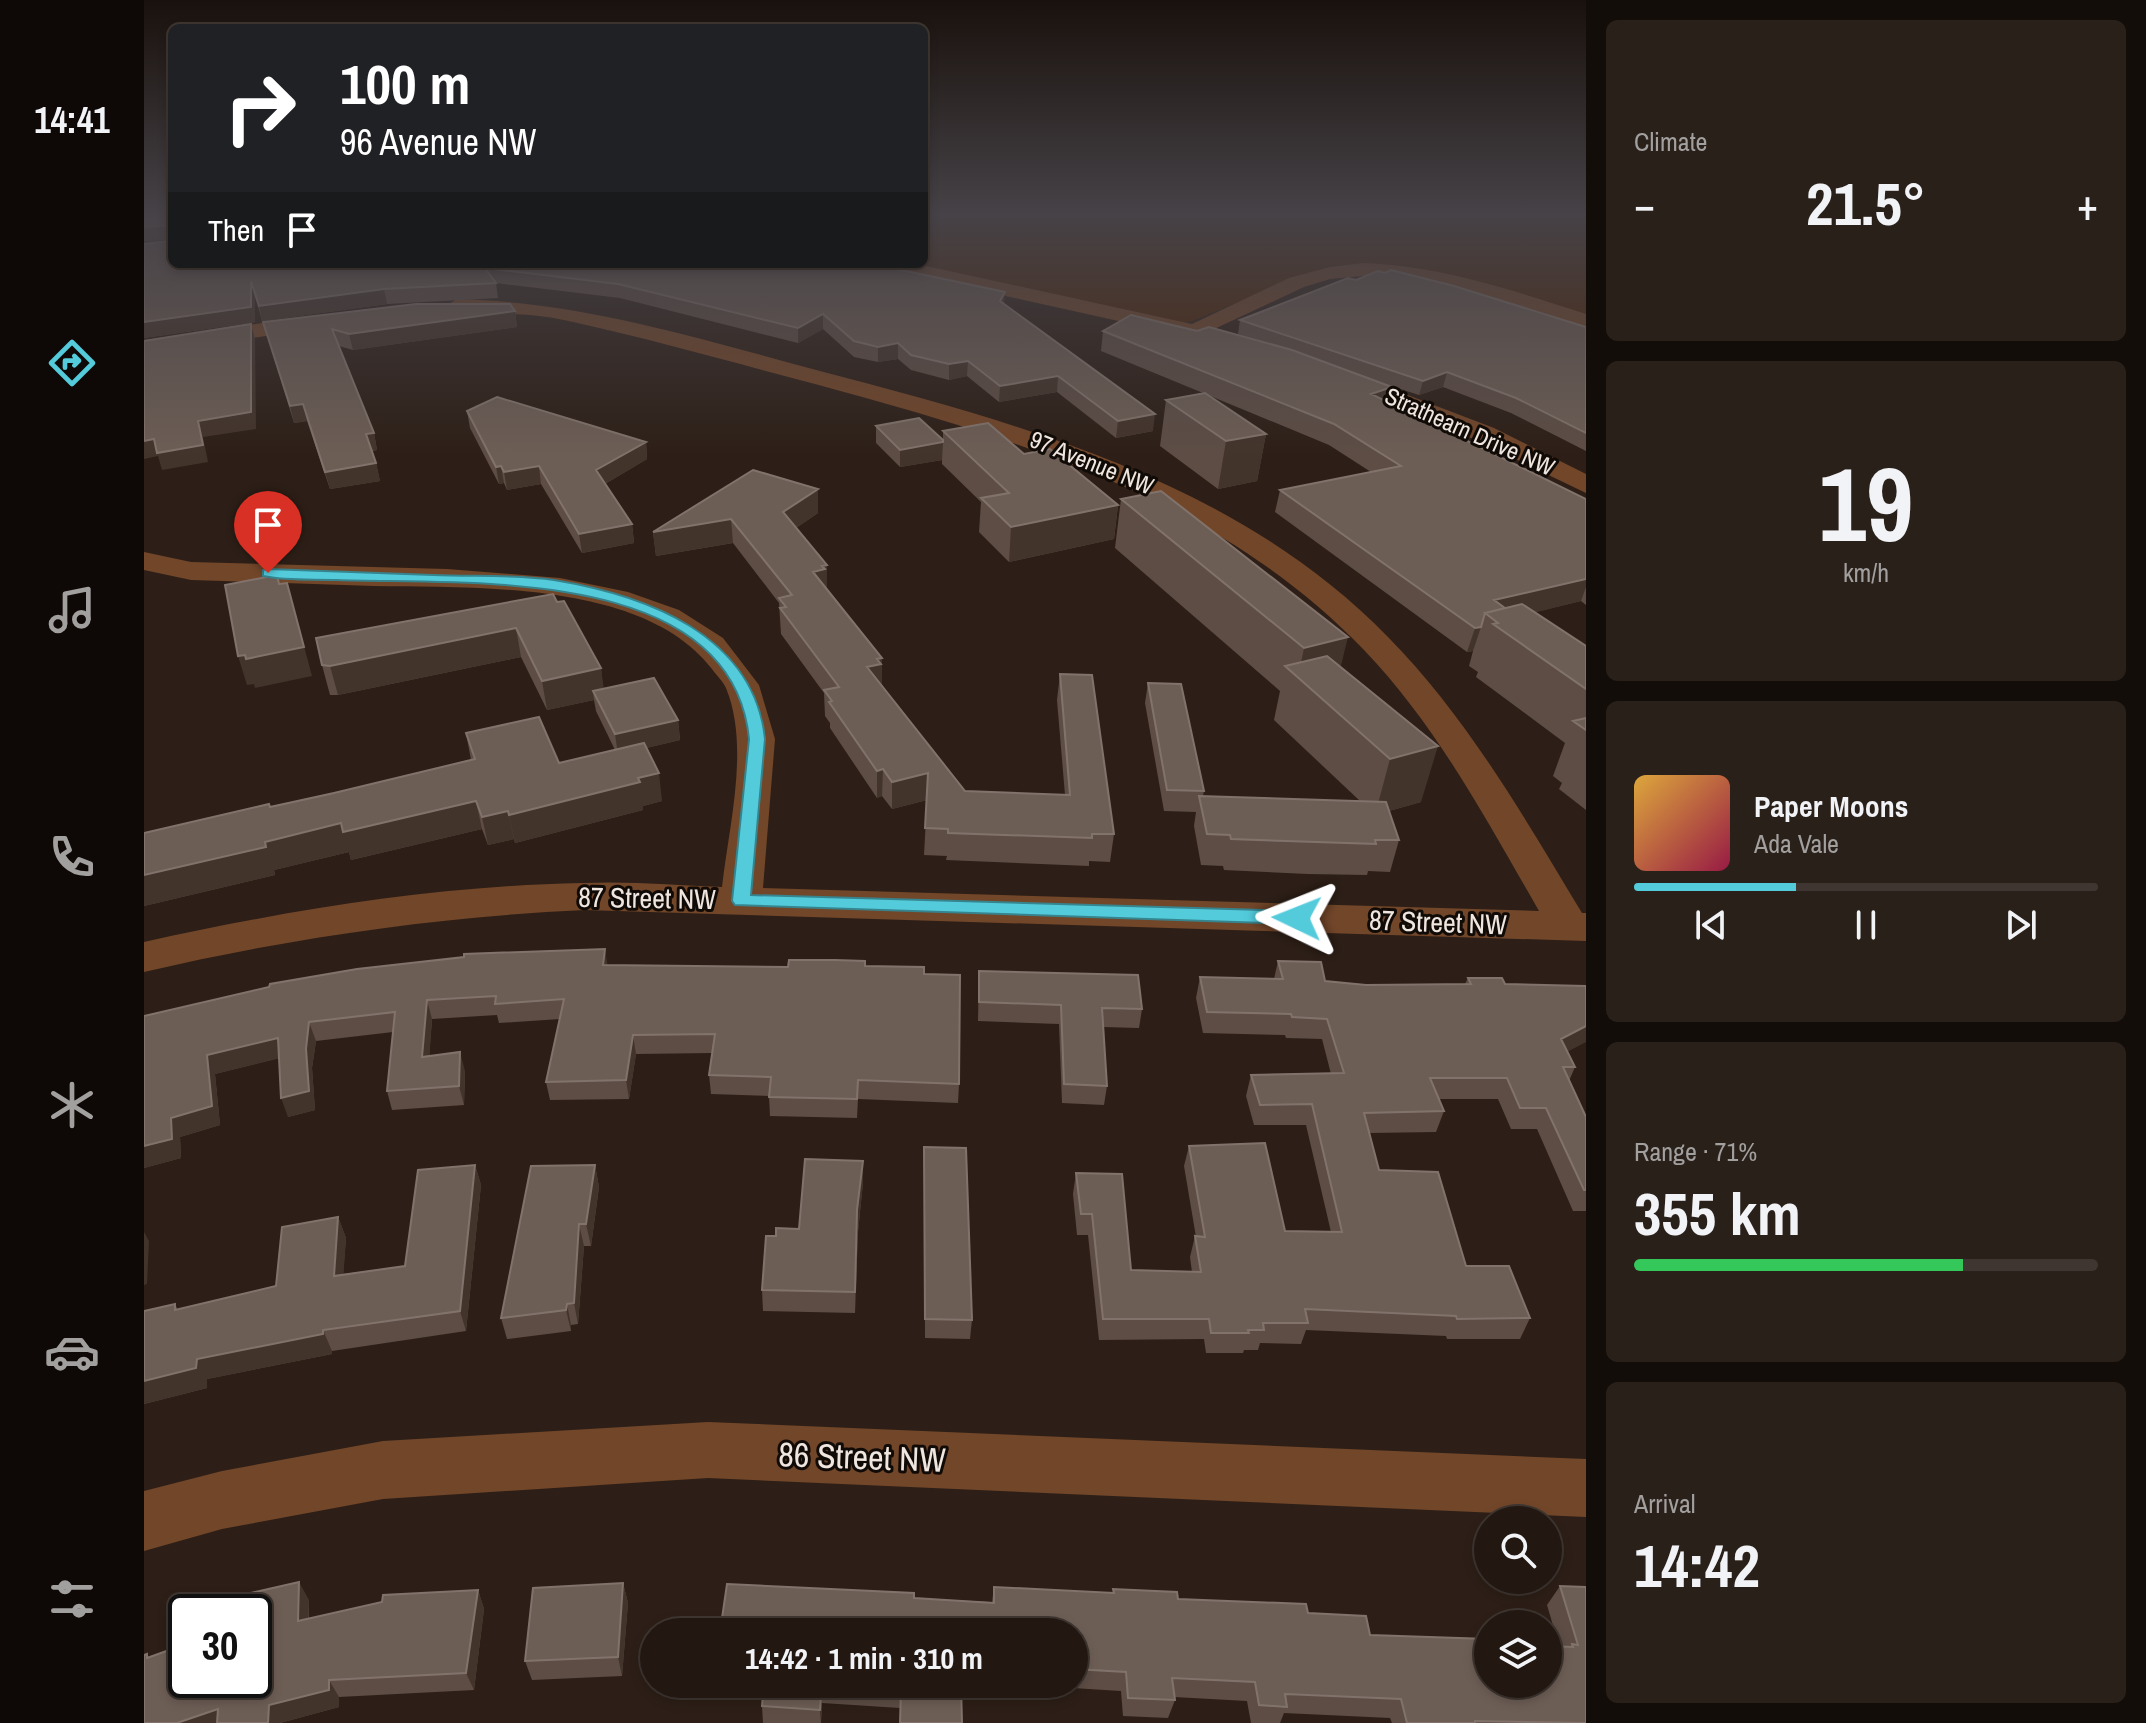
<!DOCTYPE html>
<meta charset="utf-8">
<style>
:root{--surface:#221711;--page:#2a201a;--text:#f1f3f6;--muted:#a29f9f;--line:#3f3631;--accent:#53cbdb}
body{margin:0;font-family:"Archivo Narrow",sans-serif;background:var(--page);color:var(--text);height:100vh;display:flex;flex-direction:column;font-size:30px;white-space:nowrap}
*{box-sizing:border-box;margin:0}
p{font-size:26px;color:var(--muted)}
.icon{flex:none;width:44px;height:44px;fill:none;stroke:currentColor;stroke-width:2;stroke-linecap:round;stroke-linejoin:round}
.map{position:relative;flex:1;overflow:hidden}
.details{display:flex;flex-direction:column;gap:20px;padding:20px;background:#130d09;width:560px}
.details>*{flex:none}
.hud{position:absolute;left:24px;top:24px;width:760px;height:244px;border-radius:12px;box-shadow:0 4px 12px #0003,0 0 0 2px var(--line);background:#202124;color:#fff;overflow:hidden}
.controls{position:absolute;left:1330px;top:1506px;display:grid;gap:16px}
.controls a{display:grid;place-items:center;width:88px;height:88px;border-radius:50%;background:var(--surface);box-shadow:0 4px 12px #0003,0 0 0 2px var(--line);font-size:40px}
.speed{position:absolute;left:24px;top:1594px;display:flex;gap:16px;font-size:40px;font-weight:700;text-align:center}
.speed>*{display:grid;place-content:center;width:104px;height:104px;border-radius:50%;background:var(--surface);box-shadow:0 4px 12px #0003,0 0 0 2px var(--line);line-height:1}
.speed .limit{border:4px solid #111;border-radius:12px;background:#fff;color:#111}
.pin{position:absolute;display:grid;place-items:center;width:68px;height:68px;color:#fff;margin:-82px -34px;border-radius:50% 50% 50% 0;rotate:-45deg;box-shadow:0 0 8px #0007}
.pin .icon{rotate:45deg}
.me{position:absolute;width:88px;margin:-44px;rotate:272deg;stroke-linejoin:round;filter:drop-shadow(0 0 6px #0008)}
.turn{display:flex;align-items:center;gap:28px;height:168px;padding:0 40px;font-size:36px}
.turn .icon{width:104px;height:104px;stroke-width:2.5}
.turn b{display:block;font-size:56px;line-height:68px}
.then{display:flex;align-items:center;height:76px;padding:0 40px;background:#0003;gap:16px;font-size:30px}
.big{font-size:60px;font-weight:700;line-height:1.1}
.details .card{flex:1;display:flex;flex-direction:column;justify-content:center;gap:12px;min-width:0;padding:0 28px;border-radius:12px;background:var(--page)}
.details .dial{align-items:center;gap:0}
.dial b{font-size:104px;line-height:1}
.song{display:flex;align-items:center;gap:24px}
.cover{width:96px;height:96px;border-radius:12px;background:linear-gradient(135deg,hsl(40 70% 55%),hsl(340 70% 35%))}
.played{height:8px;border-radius:4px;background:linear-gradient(90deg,var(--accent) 35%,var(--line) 35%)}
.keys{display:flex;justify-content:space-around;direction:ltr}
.heat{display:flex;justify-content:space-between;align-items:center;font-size:44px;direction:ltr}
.charge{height:12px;border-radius:6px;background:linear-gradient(90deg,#34c759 71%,var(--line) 0)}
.trip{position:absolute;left:496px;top:1618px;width:448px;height:80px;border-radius:40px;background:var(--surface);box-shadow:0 4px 12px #0003,0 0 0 2px var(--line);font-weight:700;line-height:80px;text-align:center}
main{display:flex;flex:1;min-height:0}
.tab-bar{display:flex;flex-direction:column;width:144px;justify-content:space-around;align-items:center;background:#0e0907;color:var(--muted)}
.tab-bar .icon{width:56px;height:56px}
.tab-bar .active{color:var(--accent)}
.tab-bar b{font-size:36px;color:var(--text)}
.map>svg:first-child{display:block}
</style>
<main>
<nav class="tab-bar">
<b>14:41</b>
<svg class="icon active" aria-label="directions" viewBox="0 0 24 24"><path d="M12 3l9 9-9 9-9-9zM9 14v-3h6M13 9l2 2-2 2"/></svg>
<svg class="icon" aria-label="music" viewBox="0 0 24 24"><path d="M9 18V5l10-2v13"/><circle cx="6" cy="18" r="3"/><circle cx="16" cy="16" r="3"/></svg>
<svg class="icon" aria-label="phone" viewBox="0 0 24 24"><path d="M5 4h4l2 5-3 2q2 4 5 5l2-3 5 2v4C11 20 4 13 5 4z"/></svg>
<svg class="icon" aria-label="climate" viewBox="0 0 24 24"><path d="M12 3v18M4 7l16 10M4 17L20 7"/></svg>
<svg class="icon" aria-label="car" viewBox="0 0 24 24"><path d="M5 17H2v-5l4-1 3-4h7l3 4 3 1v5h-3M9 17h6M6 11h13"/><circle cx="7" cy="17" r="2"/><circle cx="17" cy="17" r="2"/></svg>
<svg class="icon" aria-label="filters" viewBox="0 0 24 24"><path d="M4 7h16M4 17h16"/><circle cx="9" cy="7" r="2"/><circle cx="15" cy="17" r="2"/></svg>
</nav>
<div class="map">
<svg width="1442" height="1723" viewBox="0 0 1442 1723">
<rect width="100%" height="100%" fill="#2d1f17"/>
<path fill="#4b2204" d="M780,215H1442V314L1204,265L1178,269L1147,280L1046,322H1039L771,264H780Z"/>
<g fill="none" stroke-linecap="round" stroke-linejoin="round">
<path fill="#724629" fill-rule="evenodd" d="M1219,263C1297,266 1368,290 1442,314V328L1312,288L1251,277L1219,276L1186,279L1160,287L1051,338L744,270L734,264H773L1048,324L1145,278L1186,267Z
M313,299C438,302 556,339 676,371C879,424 1093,482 1244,637C1323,717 1380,817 1438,913H1442V941L441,910C291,917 146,938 0,972V942C144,910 291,886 438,883C485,881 532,885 578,887C585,824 606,747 582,688C579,681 572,675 568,669C500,580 330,588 230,586C169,584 108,582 47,580L0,570V552L47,562L303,569L416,578L484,592L535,610L579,638L615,685L631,739L619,888L1395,911C1343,821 1293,726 1220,650C1074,497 869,438 671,384C591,363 511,340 429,322C409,317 385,314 364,314C345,313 324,315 305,311L302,306Z
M174,315L182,317L185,322L182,327L0,354V340Z
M1193,368L1350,428L1442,474V493L1332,440L1184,380L1181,375L1184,370Z
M564,1422L1442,1459V1517L564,1478L239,1499L78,1529L0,1551V1491L78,1471L239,1441Z"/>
</g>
<path fill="#5d4d45" d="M0,215L729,264L860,304L1009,431L972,438L913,392L855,402L823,376L805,380L767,370L754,359L734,362L710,357L679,329L654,343L476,298L352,283L354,298L243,304L118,321L111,296V322L0,338V244L26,241V239L0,241Z
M371,311L373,327L209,350L195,346L230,433L233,450L228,451L232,463L236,481L186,489L163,421L150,423L119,322Z
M1096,320L1442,327V451L1367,413L1299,387L1275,395L1226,379L1244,402L1442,499V605L1437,601L1391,612L1442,646V810L1415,789L1418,783L1409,776L1421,743L1332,677L1334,672L1325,666L1329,651L1323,652L1131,512L1136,490L1227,472L1185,445L1064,395L1122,434L1113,481L1074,489L1016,446L1022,400L1059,393L957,351L959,331H1053L1118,342L1094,334Z
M323,411L502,442L503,459L461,484L488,524L490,543L438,553L397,484L363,490L360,483L355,484L326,428Z
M732,426L799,440V431L880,454L974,505L970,539L865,562L835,532L837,502L798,464V460L756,467L732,443Z
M674,489V513L652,528L683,589L738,658L737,684L821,791L921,795L913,700L916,674L970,834L966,862L945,861V866L802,860L803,856L780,855L783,800L748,809L738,796L733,798L686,728V723L681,716L680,693L637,634L635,603L589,543L512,556L509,532Z
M977,499L1197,667L1277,802L1245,811L1255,840L1246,872L1224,871L1223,875L1164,874L1080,870L1079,866L1057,865L1050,826L1052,812L1020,811L1001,703L1004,683L1060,791L1059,796L1216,801L1130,720L1136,691L971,548Z
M413,602L457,668L459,689L534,720L536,740L502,748L518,801L499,806V810L371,843L370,839L344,845L338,829L207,860L205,852L130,870L131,875L0,906V833L190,793L327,760L322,733L415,763L471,750L452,711L450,700L403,710L377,657L194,695H186L178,665Z
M1134,961L1181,981L1222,985L1321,984L1324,978L1361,984L1424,1052L1431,1067L1425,1081L1442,1117V1211H1429L1393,1129H1367L1354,1099H1294L1300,1111L1292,1132L1225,1133L1235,1170L1322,1266L1386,1318L1376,1339H1303L1302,1336L1162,1330L1157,1344L1116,1343L1114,1350H1100L1099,1353H1062L1060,1339L955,1340L944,1235H933L929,1194L932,1173L987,1270L1048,1272L1046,1257L1051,1236L1052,1237L1040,1166L1045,1146L1141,1231L1187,1232L1162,1125H1110L1102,1096L1107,1075L1187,1074L1178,1039L1142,1038L1141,1035L1059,1033L1052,998L1056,977L1130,979Z
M464,965L644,967L721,966L780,974L815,1084L814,1103L714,1099L713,1118L626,1116L625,1096L567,1094L565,1075L568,1053L492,1054L485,1099L406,1100L402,1082L416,1019L355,1023L353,1015L288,1019L285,1057L321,1071L320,1105L248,1110L243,1091L249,1032L172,1041L168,1068L171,1110L144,1117L135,1058L71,1074L76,1125L36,1137L37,1158L0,1168V1016Z
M835,971L998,1009L995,1028L959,1027L963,1086L960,1105L918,1103L915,1024L834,1021Z
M780,1147L828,1320L826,1339L781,1338Z
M331,1165L337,1185L322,1331L188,1351V1354L63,1379V1388L0,1404V1311L31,1304L34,1310L132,1286L194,1217L202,1238L199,1274L261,1266Z
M451,1165L455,1187L447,1246H440L434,1324L427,1325V1331L363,1339L357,1318Z
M719,1182L714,1232L711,1313L619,1311L618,1290L632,1236L655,1229Z
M479,1583L484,1603L478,1676L388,1680L381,1661Z
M1416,1586L1442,1587V1723H1248L1246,1718L1140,1713L1136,1723H1107L1103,1701L1030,1697L1031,1700L1024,1718L979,1716L977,1691L864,1684H930V1632L770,1598L848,1602L850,1587L969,1593V1589L1034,1599L1164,1613L1226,1635L1344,1684L1415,1646L1403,1605Z
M334,1590L340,1609L330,1690L195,1697V1707L136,1723H0L3,1654L5,1657L165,1600V1618Z
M589,1684H817L756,1708L678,1703L677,1723H619L618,1706L620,1686Z"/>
<path fill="#43342b" d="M26,225L28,239L0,241V227Z
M107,281L111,296V322L0,338V322Z
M240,289L243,304L118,321L115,306Z
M861,292L860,307L856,301Z
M371,311L373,327L209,350L205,334Z
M679,314V329L654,343V328Z
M107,324L111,339L112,429L59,437L64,462L18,470L14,456L0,459V441L54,421Z
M754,343V359L734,362V347Z
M824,361L823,376L805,380V364Z
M1303,372L1299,387L1275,395L1279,381Z
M914,376L913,392L855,402L856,386Z
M1248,387L1243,407L1227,394Z
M159,404L163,421L150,423L146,406Z
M1011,414L1009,431L972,438L974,421Z
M230,433L233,450L225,451L222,434Z
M1122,434L1113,481L1074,489L1082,441Z
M502,442L503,459L454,488L452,470Z
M799,442L798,460L756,467V450Z
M232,463L236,481L186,489L181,472Z
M357,466L360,483L355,484L352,467Z
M395,466L397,484L363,490L360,472Z
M674,489V513L640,536L639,512Z
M974,505L970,539L865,562L867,527Z
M587,519L589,543L512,556L509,532Z
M488,524L490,543L438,553L435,534Z
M683,565V589L669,572L678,566Z
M1442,579V587L1437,601L1353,622L1350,600Z
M143,583L168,676L111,688L110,684L103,685L94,656Z
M1337,627L1329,651L1323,652L1331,628Z
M372,628L377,657L194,695L186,666Z
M1204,637L1191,690L1154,677L1160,648Z
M738,658V684H737L723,667L733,659Z
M457,668L461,698L449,691L450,700L403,710L398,681Z
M534,720L536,740L474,755L471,734Z
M1294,746L1277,802L1231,815L1246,759Z
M739,769L738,796L733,798V771Z
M515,773L518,801L499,806V810L371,843L365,815Z
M784,773L783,800L748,809V782Z
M332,801L338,829L207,860L205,852L130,870L131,875L0,906V875L121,842L197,823Z
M364,811L370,839L344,845L338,817Z
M461,949L464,968L459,965Z
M283,1000L288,1019L284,1076L278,1057Z
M165,1022L172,1041L168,1068L171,1110L144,1117L137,1098L162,1049Z
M1442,1026V1042L1408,1060L1417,1039Z
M489,1035L492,1054L485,1099L482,1080Z
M134,1038L141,1057L71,1074L76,1125L36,1137L37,1158L0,1168V1146L27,1118L63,1055Z
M316,1052L321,1071L320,1105L315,1086Z
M719,1161V1182L714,1232L711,1313L713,1210Z
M331,1165L337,1185L322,1331L316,1311Z
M451,1165L455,1187L447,1246L442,1224Z
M194,1217L202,1238L198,1296L190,1276Z
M435,1224L440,1246L434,1324L430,1303Z
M0,1232L5,1241L3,1284L0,1285Z
M423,1304L427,1325V1331L422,1310Z
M179,1330L188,1351V1354L63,1379V1388L0,1404V1381L53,1359Z
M155,1582L165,1600L164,1639L154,1621Z
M479,1583L484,1603L478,1676L474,1657Z
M334,1590L340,1609L330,1690L322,1673Z
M185,1680L195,1697V1707L136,1723H124L125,1705Z
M678,1684V1703L676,1723V1710Z
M74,1709L83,1723H33Z"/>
<path fill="#6d5e55" stroke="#81736b" stroke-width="2" d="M0,215H28V264H729L861,292L856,301L1011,414L974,421L914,376L856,386L824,361L805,364L767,355L754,343L734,347L710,341L679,314L654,328L474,284L341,268L352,283L240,289L115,306L107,281V307L0,322V244L26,241V225L0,227Z
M1247,270L1310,286L1442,327V433L1372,398L1303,372L1279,381L1096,320L1204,278L1212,280L1234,271L1241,273Z
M272,304H366L371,311L205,334L188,329L230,433L222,434L232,463L181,472L159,404L146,406L119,322Z
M987,315L1053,331L1065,327L1148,350L1248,387L1227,394L1442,499V579L1350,600L1361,608L1341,613L1337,627L1331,628L1136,490L1257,466L1190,424L959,331Z
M107,324V412L54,421L59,445L13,453L10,439L0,441V341Z
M1061,393L1122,434L1082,441L1022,400Z
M353,397L502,442L452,470L488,524L435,534L395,466L360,472L357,466L352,467L323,411Z
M775,418L799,440V442L756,450L732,426Z
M844,423L880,454L906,449L974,505L867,527L837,498L865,493L799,431Z
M609,470L674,489L639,512L683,565L678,566L681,569L669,572L738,658L733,659L737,664L723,667L821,791L926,795L916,674L948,675L970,834H948V838L804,833V829L781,828L784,773L748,782L739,769L733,771L685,702L688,701L680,690L695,687L636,608L642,607L635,598L648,595L587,519L509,532Z
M1017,491L1204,637L1160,648L977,499Z
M133,575L135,584L143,583L160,647L102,659L101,655L94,656L81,585Z
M409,594L413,602L420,601L457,668L398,681L372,628L186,666L178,665L172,638Z
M1378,604L1442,646V689L1349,624L1354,623L1341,613Z
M1183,656L1294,746L1246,759L1141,666Z
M510,678L534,720L471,734L449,691Z
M1004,683L1037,684L1060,791L1023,790Z
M395,717L415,763L500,743L515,773L494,778L496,782L365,815L364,811L338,817L332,801L199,832L197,823L121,842L122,847L0,875V833L125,804L126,807L190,793L331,759L322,733Z
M1442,718V730L1429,721Z
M1055,796L1242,802L1255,840H1231L1232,844L1172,842L1087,839L1086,835L1063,834Z
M461,949L459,965L644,967L645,960H691L721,961V966L780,967V974L816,975L815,1084L714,1080L713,1099L625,1097L627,1077L565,1075L571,1034L489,1035L482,1080L402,1082L420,999L351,1004L352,996L283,1000L278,1057L316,1052L315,1086L243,1091L251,1012L165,1022L162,1049L165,1091L137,1098L134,1038L63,1055L68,1106L27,1118L28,1139L0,1146V1016L125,987L126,984L213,969L320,957V954Z
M1134,961L1177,962L1181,981L1222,985L1327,984L1324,978H1358L1361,984L1442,986V1026L1417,1039L1431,1067H1419L1442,1117V1190H1440L1402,1108H1376L1363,1078H1286L1300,1111L1220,1113L1235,1170L1294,1172L1322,1266H1365L1386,1318L1313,1319L1312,1316L1161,1309L1164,1323H1119L1120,1330H1104L1105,1333H1067L1065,1319H959L948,1214H937L932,1173L978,1174L987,1270L1057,1272L1051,1236L1061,1237L1045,1146L1121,1143L1141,1231L1198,1232L1168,1104L1116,1105L1107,1075L1200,1073L1183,1019L1148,1017L1147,1014L1063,1012L1056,977L1139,979Z
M835,971L994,975L998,1009L958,1008L963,1086L920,1084L917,1005L835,1002Z
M780,1147L822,1148L828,1320L781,1319Z
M661,1159L719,1161L713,1210L711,1292L618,1290L622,1236H632V1228L655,1229Z
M331,1165L316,1311L179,1330V1334L53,1359L52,1368L0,1381V1311L31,1304V1310L132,1286L138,1227L194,1217L190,1276L261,1266L274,1170Z
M451,1165L442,1224H435L430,1303L423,1304L422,1310L357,1318L387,1166Z
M155,1582L154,1621L238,1602L239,1595L334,1590L322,1673L185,1680V1690L125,1705L124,1723H73L74,1709L33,1723H0V1655L3,1654V1658L42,1644V1680H110V1612H88L89,1597Z
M479,1583L474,1657L381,1661L389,1588Z
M583,1584L770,1593V1598L850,1603V1587L970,1593L969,1589L1033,1592L1034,1599L1162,1604L1164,1613L1222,1616L1226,1635L1344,1639V1684H1404V1646L1429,1647L1428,1644L1434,1645L1416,1586L1442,1587V1723L1331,1721V1723H1263L1257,1699L1141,1694L1143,1707L1115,1705L1111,1682L1028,1678L1031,1700L984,1698L982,1672L930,1669V1632H576Z
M620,1684H817L818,1723H756L757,1689L678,1684L676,1710L618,1706Z"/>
<linearGradient id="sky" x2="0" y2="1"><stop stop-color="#19110d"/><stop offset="0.47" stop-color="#464247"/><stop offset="1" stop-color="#464247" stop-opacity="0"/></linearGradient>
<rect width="1442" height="457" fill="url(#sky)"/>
<path fill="#53cbdb" stroke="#36848e" stroke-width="2" d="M124,569C179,571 234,573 289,575C328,577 371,574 410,580C501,595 610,634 621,739L607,895L1153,911L1163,918L1153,924L591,905L588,901L605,739C588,563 318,585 193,580C169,579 143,581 119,576V570Z"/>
<g text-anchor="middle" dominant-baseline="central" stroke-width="6" stroke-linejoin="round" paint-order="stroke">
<g font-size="24" fill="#f0e6e0" stroke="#110b07">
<text transform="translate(1326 431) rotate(24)">Strathearn Drive NW</text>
<text transform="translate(948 462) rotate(22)">97 Avenue NW</text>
</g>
<g font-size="28" fill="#f0e6e0" stroke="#110b07">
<text transform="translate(503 898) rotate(1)">87 Street NW</text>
<text transform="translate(1294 922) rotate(2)">87 Street NW</text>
</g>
<g font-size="34" fill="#f0e6e0" stroke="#110b07">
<text transform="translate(718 1457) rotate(2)">86 Street NW</text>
</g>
</g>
</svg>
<div class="controls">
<a><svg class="icon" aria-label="search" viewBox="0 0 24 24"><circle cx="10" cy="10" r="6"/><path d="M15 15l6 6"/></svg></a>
<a><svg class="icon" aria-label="layers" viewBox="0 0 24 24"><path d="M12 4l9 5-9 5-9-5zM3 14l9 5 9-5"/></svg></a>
</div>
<div class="speed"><div class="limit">30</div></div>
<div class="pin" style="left:124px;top:573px;background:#d93025"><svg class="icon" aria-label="arrive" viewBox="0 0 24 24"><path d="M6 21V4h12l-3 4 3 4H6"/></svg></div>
<svg class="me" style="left:1153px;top:918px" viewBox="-20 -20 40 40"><path d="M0-17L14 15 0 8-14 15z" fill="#53cbdb" stroke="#fff" stroke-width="4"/></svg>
<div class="trip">14:42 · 1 min · 310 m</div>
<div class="hud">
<div class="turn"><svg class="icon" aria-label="right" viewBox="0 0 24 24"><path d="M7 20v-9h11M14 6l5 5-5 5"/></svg><div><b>100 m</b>96 Avenue NW</div></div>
<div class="then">Then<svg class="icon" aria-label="arrive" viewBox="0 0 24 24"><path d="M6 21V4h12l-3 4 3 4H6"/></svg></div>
</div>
</div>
<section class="details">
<div class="card"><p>Climate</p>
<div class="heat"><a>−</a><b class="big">21.5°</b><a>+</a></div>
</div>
<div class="card dial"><b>19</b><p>km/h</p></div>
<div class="card">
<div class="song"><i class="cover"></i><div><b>Paper Moons</b><p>Ada Vale</p></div></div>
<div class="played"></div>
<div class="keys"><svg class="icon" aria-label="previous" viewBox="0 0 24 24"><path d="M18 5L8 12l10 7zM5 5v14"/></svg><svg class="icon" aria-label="pause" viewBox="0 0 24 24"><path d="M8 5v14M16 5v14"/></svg><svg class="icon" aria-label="next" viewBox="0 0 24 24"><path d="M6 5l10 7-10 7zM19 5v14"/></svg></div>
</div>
<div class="card"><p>Range · 71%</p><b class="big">355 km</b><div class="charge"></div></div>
<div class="card"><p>Arrival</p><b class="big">14:42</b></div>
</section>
</main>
